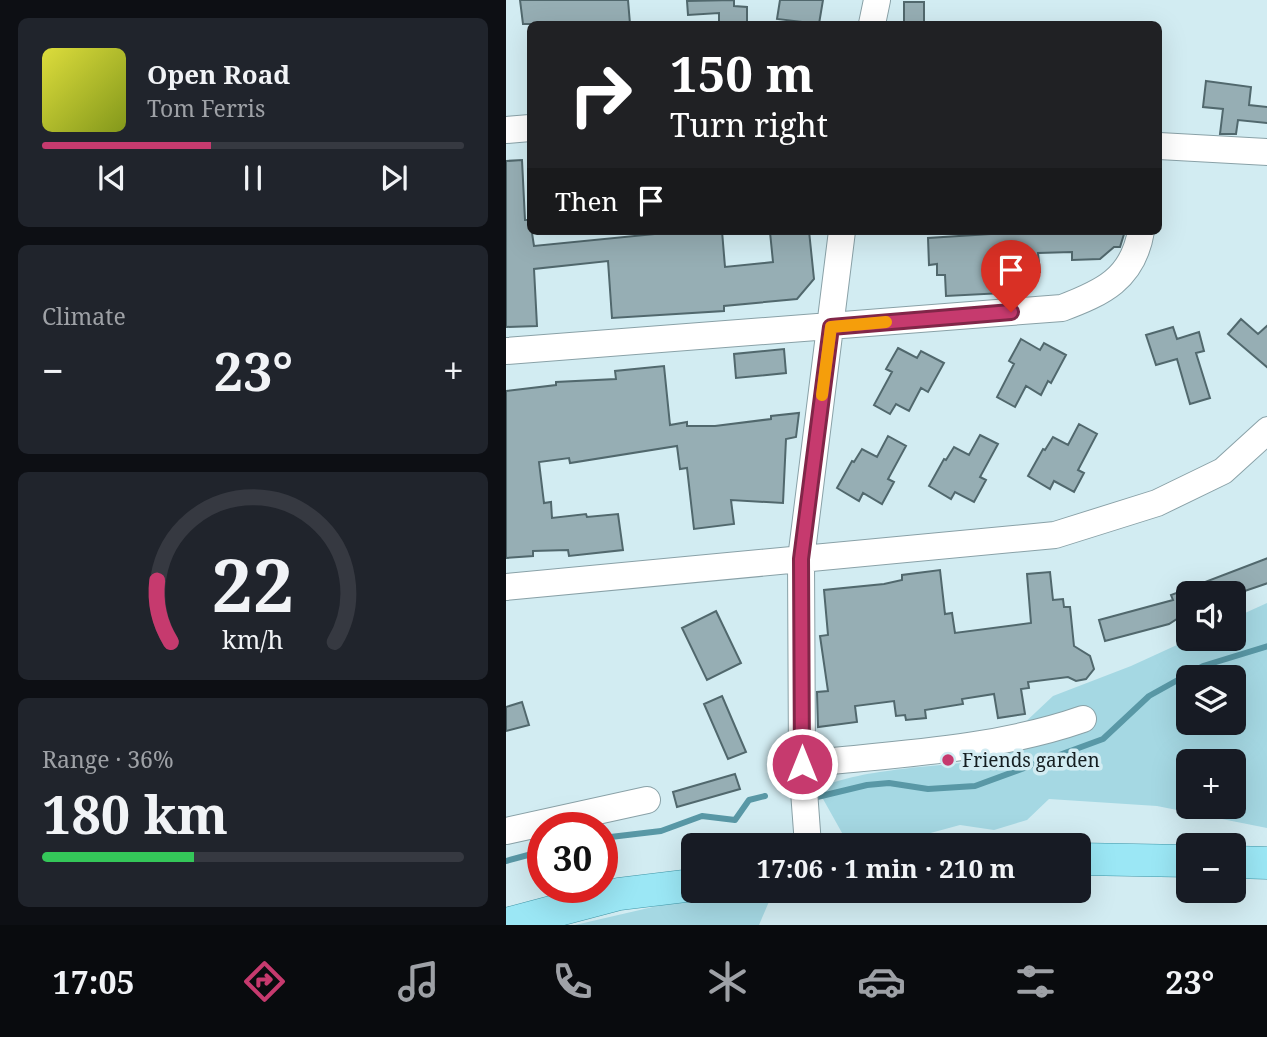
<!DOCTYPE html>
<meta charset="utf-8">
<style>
:root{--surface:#171b24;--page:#20242c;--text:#f1f3f6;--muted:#9ea1a6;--line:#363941;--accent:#c63a6e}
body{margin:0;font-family:"Noto Serif",serif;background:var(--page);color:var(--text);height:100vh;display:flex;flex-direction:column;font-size:26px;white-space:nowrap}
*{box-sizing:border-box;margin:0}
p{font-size:23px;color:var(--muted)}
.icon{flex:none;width:38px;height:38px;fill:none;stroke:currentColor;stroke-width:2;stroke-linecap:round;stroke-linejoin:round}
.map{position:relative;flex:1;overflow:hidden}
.drawer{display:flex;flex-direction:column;gap:18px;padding:18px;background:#0d0f14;width:506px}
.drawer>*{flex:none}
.hud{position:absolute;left:21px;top:21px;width:635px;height:214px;border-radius:10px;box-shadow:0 7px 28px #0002;background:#202124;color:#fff;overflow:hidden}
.fabs{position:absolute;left:670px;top:581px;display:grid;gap:14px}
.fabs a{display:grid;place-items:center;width:70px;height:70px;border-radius:10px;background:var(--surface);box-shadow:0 7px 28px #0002;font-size:35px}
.speed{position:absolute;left:21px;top:812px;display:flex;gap:14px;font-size:35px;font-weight:700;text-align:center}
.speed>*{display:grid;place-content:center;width:91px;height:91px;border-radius:50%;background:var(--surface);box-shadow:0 7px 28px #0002;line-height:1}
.speed .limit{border:10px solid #d22;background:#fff;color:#111}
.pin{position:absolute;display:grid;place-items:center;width:60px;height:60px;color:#fff;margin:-72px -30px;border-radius:50% 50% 50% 0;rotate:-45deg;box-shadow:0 0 7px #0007}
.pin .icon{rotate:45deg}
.me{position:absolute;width:77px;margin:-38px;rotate:0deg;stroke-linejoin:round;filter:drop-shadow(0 0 5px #0008)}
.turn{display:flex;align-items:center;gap:24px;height:147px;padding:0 28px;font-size:32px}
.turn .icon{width:91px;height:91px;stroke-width:2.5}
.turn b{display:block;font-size:49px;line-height:60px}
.then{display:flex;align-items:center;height:66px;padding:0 28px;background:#0003;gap:14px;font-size:26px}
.big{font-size:52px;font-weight:700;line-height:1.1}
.drawer .card{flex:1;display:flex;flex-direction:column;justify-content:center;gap:10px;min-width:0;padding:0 24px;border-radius:10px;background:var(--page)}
.drawer .dial{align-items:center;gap:0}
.dial svg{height:182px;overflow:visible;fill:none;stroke:var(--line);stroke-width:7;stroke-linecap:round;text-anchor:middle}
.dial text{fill:var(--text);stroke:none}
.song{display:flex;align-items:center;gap:21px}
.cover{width:84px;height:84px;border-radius:10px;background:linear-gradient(135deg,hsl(60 70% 55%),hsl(70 70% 35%))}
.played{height:7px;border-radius:4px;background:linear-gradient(90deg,var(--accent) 40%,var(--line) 40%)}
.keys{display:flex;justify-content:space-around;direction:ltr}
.heat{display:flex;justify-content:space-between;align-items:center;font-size:38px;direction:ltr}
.charge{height:10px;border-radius:5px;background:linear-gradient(90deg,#34c759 36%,var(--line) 0)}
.trip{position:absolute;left:175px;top:833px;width:410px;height:70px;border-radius:10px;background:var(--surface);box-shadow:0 7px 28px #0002;font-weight:700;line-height:70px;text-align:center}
.tab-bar{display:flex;height:112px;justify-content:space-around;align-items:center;background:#090b0e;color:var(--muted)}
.tab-bar .icon{width:49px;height:49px}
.tab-bar .on{color:var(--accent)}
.tab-bar b{font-size:32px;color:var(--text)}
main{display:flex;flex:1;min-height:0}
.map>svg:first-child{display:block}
</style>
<main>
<section class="drawer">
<div class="card">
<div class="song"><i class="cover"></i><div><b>Open Road</b><p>Tom Ferris</p></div></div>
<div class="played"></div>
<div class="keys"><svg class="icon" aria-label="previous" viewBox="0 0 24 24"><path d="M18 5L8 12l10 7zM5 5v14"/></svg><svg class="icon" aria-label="pause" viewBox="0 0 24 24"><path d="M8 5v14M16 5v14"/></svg><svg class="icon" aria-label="next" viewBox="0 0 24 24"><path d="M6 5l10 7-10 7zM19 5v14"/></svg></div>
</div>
<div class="card"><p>Climate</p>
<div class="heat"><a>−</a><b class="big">23°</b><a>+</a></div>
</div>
<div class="card dial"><svg viewBox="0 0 100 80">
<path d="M14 69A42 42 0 1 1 86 69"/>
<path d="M14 69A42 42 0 0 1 8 42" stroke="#c63a6e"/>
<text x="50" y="56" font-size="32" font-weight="700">22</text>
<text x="50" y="72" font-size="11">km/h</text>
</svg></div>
<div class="card"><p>Range · 36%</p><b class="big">180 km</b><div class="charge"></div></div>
</section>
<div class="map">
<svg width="762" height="925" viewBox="0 0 762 925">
<rect width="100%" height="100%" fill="#d2ecf2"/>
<path fill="#a5d8e3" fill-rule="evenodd" d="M761,603V828L651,806L543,799L521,820L488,830L454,825L384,844L340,840L312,790C339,771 429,766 465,762L471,735L513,728L547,696L625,666L684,639H728V618ZM682,677H728V723H682ZM682,761H728V807H682Z
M265,897L253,925H69L177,900Z"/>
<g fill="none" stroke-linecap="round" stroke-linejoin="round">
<path stroke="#5998a6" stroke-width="6" d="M307,798L361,785L383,783L422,789L469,786L597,739L643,696L697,666L762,646
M96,838L155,831L196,816L229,820L243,800L259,796
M0,861L37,851"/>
</g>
<path fill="#96aeb4" stroke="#51686d" stroke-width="2" d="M14,0H122L124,24H17Z
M228,0V6L241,7V24H213V13L182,15L181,1Z
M274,0H317L313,24L271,19Z
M398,2H418V24H398Z
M700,81L745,87L743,105L762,107V123L732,120L730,134H714L717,109L697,107Z
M16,160L19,220H24L28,246L179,231H216L219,267L267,262L264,232L303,231L308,279L291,299L218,306V311L106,318L102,261L28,269L31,326L0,327V161Z
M530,231H619L614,247H608L594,259L566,260V252L532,253L534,272L514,274L515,292L440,296L439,275H431V264L423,265L422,238Z
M735,319L752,334L762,325V368L722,334Z
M667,327L671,339L693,332L698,351L690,353L704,398L684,404L671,359L650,365L640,335Z
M515,339L534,350L538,343L560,355L545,383L542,381L535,395L520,386L509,407L491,397L508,364L503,361Z
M392,348L411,358L415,351L438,363L422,392L415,388L403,411L390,404L384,414L368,405L386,372L380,369Z
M278,349L280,373L230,378L228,354Z
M158,366L164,425L181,422V426H209L265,419V416L293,413L290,437L280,439L277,503L225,500L228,524L188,529L181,468L174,469L171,446L64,463L63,458L33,462L38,503L45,502L46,518L80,514L81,517L112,514L117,550L63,556L62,550L27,551V556L0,558V391L50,385V382L110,379L109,371Z
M573,424L591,434L572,470L578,473L568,492L548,481L544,489L522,476L537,449L539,450L547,437L562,445Z
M474,435L492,444L474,477L480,480L468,502L449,492L445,499L423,486L438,459L440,460L448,447L463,455Z
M382,436L400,446L382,479L388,482L376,504L357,493L353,501L331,488L346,461L348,462L356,449L371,457Z
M762,558V583L733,593H682V636L674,617L663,624L599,641L593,620L667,600L665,595Z
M434,570L439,614L446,613L449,633L525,623L521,574L544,572L547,600L557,599L558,607H564L568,646L584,656L588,669L580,679L570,681L562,677L522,682L523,688L515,689L519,714L492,718L488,694L456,699L457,704L419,710L420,718L400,720L399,715L390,716L388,701L349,706L351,722L312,727L311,692L322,691L314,636L322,635L318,590L378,584L396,580V575Z
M210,611L235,663L201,680L176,628Z
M216,696L240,752L222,759L198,704Z
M16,702L23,725L0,731V707Z
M229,774L234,789L171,807L167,792Z"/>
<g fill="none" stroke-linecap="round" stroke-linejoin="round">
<g stroke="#89a1a7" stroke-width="28">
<path id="minor" d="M366,24L371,0
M0,130L24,128
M653,146L762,152
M0,351L556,308C596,293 627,279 635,231
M0,587L549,535L651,503L717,471L762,430
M296,764C390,754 488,750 577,719
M0,831L141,800
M302,845L296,764L295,559L336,231"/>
</g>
<g stroke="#4196a7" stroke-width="33">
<path id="major" d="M572,859L682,861
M728,862L762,863
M0,924L113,894L187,885"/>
</g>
<use href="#minor" stroke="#fff" stroke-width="26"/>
<use href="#major" stroke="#9be7f5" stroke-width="32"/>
</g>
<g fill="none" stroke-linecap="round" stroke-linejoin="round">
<g stroke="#812648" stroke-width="18">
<path id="route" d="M296,764L295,559L325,327L505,312"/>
</g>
<use href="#route" stroke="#c63a6e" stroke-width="12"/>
<path stroke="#f59e0b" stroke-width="12" d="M316,395L325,327L380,322"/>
</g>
<circle fill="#c63a6e" stroke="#d2ecf2" stroke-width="2.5" cx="442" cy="760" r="7"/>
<g text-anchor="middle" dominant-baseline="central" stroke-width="7" stroke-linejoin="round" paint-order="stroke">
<g font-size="19" fill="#151e21" stroke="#d2ecf2" text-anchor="start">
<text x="456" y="760">Friends garden</text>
</g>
</g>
</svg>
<div class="fabs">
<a><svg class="icon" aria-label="sound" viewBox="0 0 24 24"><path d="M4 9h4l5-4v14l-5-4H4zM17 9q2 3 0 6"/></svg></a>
<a><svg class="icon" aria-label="layers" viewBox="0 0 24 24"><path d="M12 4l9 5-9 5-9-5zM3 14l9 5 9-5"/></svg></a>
<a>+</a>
<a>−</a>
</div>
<div class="speed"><div class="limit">30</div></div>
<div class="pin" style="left:505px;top:312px;background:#d93025"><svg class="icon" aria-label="arrive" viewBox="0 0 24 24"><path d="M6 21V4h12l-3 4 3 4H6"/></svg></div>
<svg class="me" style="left:296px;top:764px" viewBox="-20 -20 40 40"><circle r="17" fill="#c63a6e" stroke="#fff" stroke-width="3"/><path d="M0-11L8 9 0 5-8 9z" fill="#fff"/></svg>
<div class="trip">17:06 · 1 min · 210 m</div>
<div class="hud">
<div class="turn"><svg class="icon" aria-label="right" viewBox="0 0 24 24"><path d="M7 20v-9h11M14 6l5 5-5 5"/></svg><div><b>150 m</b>Turn right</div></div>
<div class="then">Then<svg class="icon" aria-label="arrive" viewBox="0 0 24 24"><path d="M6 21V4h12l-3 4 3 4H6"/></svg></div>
</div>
</div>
</main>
<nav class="tab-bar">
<b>17:05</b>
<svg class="icon on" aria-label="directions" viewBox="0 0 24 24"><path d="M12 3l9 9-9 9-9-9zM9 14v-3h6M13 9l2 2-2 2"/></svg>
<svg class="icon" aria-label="music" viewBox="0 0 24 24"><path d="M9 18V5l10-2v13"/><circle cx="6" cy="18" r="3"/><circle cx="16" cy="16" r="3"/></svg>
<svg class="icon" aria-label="phone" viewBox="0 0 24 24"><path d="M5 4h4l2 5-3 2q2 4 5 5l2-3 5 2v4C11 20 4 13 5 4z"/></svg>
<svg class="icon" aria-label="climate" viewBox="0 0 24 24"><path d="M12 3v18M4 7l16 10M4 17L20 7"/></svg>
<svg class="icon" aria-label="car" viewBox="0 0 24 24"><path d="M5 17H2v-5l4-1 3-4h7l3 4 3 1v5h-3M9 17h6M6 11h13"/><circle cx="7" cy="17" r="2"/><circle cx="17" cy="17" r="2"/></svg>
<svg class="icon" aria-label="filters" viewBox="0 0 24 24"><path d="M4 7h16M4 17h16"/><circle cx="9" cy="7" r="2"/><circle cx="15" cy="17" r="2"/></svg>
<b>23°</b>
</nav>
